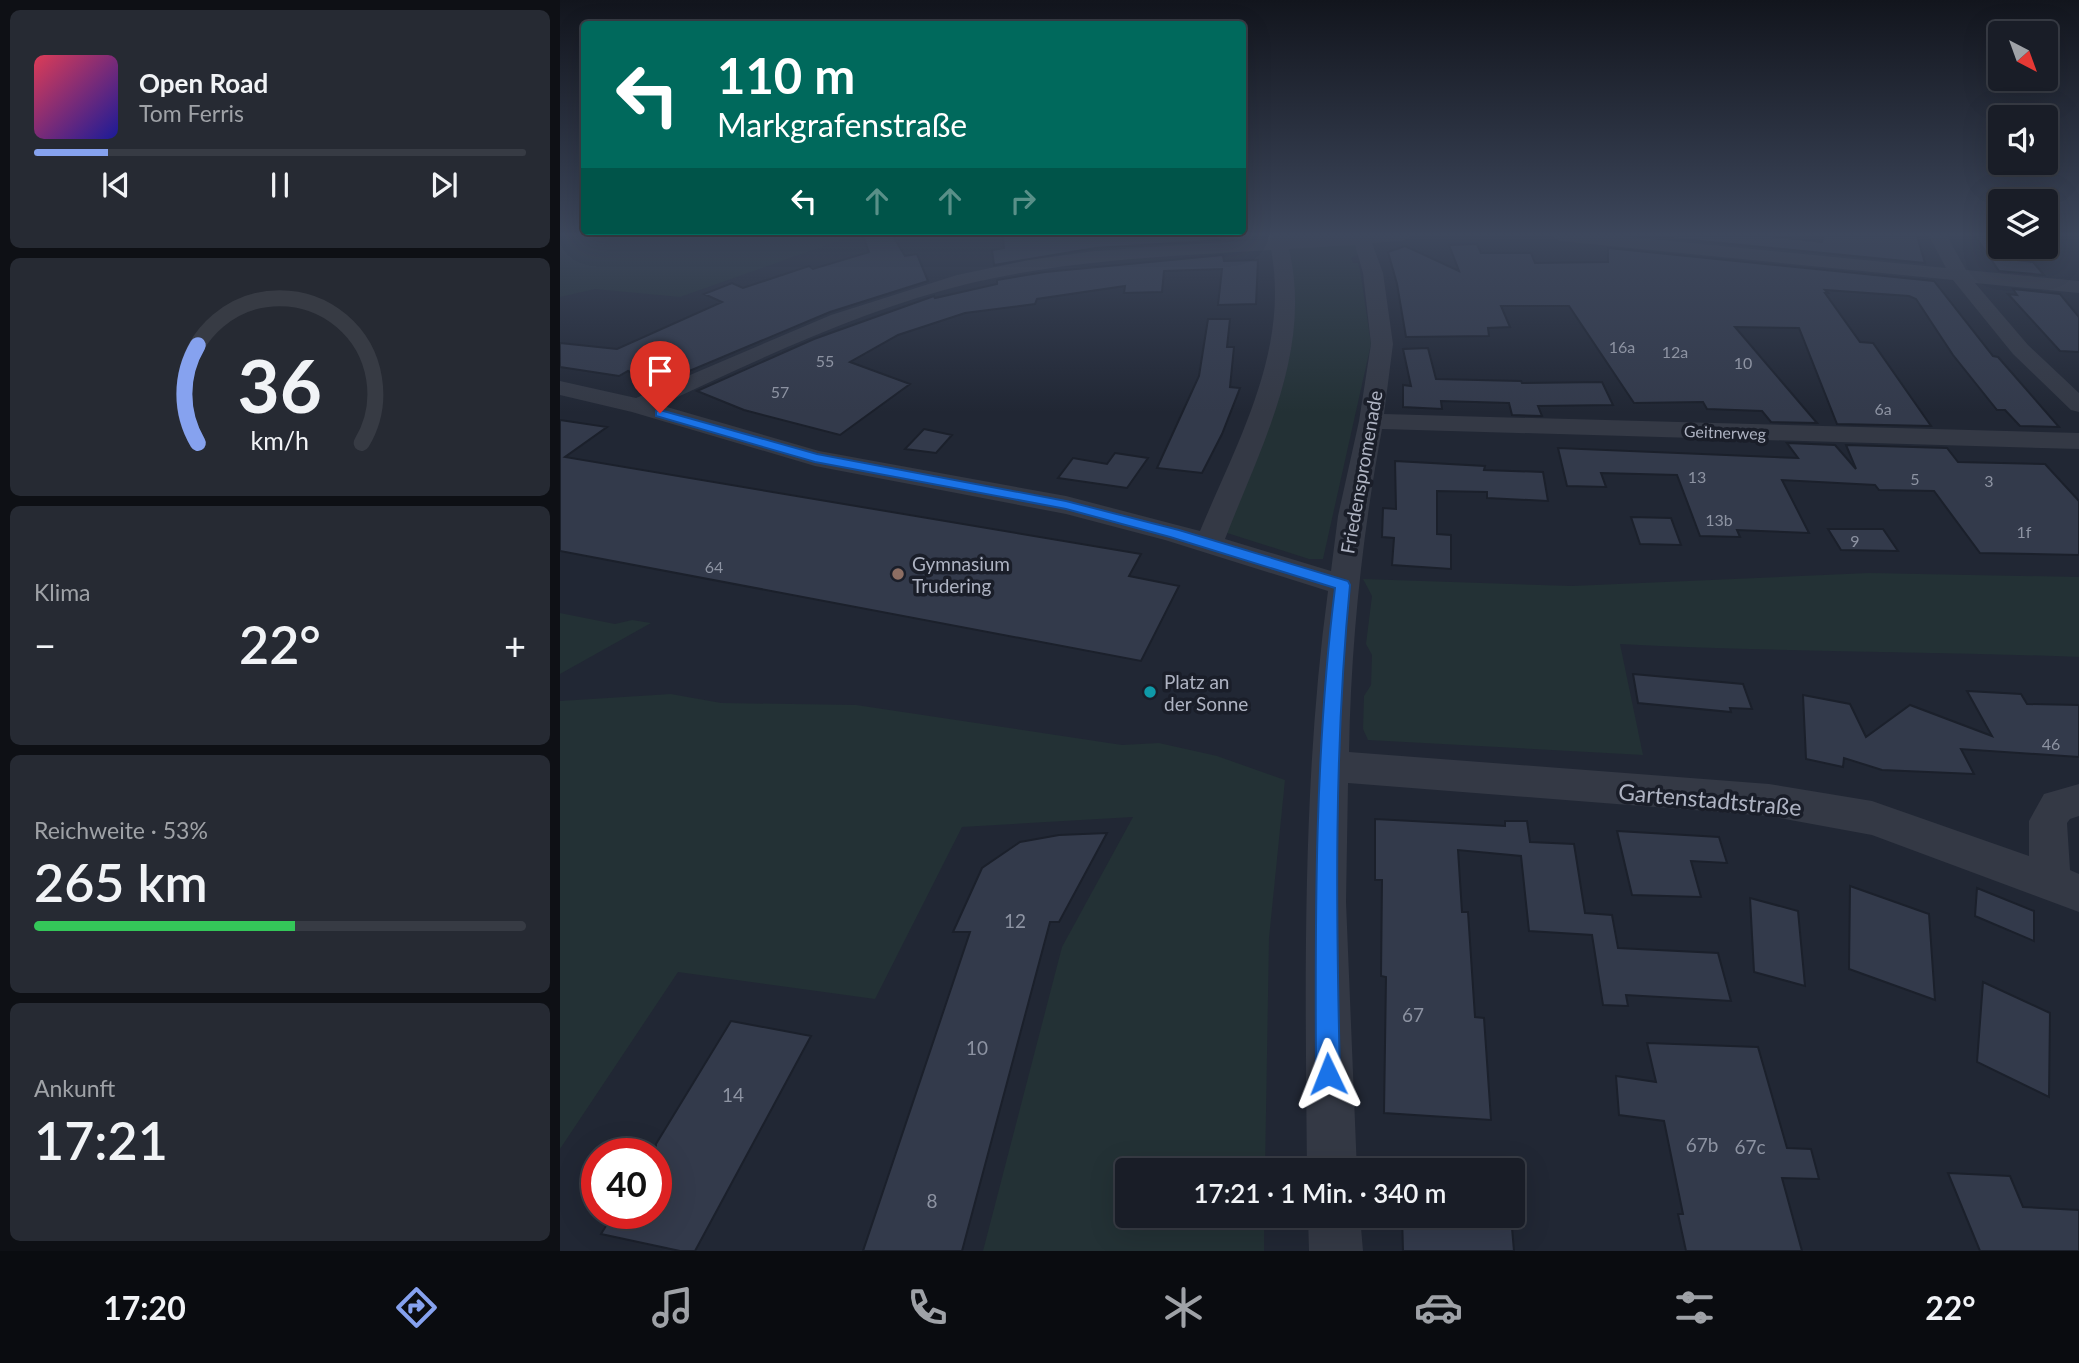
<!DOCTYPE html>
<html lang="de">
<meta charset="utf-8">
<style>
:root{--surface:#191d27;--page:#262a33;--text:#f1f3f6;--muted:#9fa2a7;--line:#373b44;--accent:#86a2ef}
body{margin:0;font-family:Lato,sans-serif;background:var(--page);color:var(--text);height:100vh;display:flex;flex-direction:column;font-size:26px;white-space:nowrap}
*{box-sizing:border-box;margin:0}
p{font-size:23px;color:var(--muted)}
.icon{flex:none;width:38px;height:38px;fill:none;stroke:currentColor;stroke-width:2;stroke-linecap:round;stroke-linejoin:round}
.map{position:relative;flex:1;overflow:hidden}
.details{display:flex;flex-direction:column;gap:10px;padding:10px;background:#0e1015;width:560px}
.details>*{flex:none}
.banner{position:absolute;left:21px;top:21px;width:665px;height:214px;border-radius:7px;box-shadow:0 7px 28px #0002,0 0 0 2px var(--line);background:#00695c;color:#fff;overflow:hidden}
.needle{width:46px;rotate:139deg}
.controls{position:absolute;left:1428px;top:21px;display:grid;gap:14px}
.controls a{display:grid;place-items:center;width:70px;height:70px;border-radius:7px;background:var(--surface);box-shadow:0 7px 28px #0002,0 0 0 2px var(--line);font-size:35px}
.speed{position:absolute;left:21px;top:1138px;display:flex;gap:14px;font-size:35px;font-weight:700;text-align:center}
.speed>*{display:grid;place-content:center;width:91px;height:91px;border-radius:50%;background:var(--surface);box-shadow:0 7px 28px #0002,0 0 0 2px var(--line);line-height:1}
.speed .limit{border:10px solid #d22;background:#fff;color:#111}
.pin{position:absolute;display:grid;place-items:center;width:60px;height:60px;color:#fff;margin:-72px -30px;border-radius:50% 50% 50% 0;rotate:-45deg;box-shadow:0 0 7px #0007}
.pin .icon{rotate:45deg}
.me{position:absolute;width:77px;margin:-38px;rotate:358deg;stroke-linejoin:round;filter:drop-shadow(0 0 5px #0008)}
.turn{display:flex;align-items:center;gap:24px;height:147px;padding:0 21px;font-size:32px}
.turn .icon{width:91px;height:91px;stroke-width:2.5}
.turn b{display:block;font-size:49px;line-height:60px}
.lanes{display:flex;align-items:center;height:66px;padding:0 21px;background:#0003;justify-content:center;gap:35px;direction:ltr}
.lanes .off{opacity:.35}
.big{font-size:52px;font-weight:600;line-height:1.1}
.details .widget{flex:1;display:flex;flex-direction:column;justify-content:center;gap:10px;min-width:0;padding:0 24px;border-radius:10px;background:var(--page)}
.details .dial{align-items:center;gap:0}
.dial svg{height:182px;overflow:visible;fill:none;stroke:var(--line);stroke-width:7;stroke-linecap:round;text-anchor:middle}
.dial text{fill:var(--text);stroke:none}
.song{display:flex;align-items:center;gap:21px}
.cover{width:84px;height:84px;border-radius:10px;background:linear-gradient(135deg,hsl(350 70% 55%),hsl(240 70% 35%))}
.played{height:7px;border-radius:4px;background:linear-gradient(90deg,var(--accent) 15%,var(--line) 15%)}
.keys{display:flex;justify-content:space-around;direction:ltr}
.heat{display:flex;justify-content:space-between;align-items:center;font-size:38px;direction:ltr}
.charge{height:10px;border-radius:5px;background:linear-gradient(90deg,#34c759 53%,var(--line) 0)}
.trip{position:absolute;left:555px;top:1158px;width:410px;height:70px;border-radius:7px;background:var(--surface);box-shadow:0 7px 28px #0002,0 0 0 2px var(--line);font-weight:600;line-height:70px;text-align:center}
.tab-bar{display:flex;height:112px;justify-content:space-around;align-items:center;background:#0a0c10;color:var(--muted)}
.tab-bar .icon{width:49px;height:49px}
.tab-bar .selected{color:var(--accent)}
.tab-bar b{font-size:32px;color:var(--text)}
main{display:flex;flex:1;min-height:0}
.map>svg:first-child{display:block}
</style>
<main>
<section class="details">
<div class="widget">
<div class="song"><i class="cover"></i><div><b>Open Road</b><p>Tom Ferris</p></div></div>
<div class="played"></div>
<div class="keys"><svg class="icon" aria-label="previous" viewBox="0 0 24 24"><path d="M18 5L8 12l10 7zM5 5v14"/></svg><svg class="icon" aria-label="pause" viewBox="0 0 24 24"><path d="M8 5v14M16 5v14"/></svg><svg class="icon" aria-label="next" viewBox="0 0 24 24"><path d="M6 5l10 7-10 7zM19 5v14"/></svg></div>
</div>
<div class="widget dial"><svg viewBox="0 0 100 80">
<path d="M14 69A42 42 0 1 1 86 69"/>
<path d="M14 69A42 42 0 0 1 14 26" stroke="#86a2ef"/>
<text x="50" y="56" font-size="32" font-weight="700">36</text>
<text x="50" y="72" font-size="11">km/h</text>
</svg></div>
<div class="widget"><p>Klima</p>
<div class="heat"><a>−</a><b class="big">22°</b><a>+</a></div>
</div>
<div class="widget"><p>Reichweite · 53%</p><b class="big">265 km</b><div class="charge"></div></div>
<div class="widget"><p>Ankunft</p><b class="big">17:21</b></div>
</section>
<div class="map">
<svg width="1519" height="1251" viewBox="0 0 1519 1251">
<rect width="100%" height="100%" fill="#212734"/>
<path fill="#233135" d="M0,236H292L120,297L35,289L0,297Z
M795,243L798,255L791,258L793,263H798L800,270L811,344L763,559H749L664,532L724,381L732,312L729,247Z
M1309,573L1519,577V657C1366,651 1213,652 1060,644L1083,755L808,740L803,729L804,696L811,685L812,655L806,644L812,596L803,579L1012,586Z
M0,613L55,624L72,620L91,623L0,674Z
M111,694L161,703L296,705L562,745L599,743L657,756L725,780L709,938L705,1171H567V1216H704V1251H423L502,947L573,817L402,827L315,999L118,972L0,1149V701Z"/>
<path fill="#333a4b" stroke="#1b202b" stroke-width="2" d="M303,236H333L345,256L357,254L368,281L270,312L96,385L68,371L59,376L0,367V343L57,349L162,302L144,294L172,283L183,288L249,266L253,269L309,252Z
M443,236H661V240L535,248L434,265L432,250L444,248Z
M1091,236H1210L1262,242L1263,236H1357L1365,263Z
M1415,236H1439L1440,247H1447L1457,260L1473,262L1484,275L1439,271Z
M917,244L921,253H971L975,263L1048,262V248L1374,281L1433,356L1438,357L1499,427L1460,426L1445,410H1437L1393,355L1356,299L1349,296L1265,290L1268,293H1265L1300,342L1313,343L1371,426L1277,424L1239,328L1175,327L1257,423L1211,422L1202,411L1147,409L1143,402L1074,403L1009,306H941L950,327L928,328L929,336L846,337L837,284L828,252L845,246L899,271L889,245Z
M663,255L664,261L698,260L696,304L658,305L662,269L604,271L602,292L564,293L565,286L477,299L475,304L405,313L338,335L290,362L350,384L280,435L184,410L137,391L254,339L374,296L375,298L437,284V280L485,272Z
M1453,289L1500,294L1519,317V352L1500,351L1448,294L1457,295Z
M648,319H670L667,347H674L670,387L680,388L662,434L642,473L597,468L639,376Z
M868,348L876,379L961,381L962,383L1042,382L1053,405L978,406L982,416L952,415L949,403L881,401L882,409L843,407V385L851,386L843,349Z
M0,420L47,427L5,457L581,554L569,576L619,586L581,661L0,551Z
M364,429L392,435L376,453L345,449Z
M1227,443L1275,445L1296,469L1286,445L1387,448L1398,462L1485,464L1519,501V555L1420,553L1374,491L1319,490L1315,485L1222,480L1249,533L1177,530L1180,537L1140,536L1117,475L1041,473L1046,487L1007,486L998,448L1238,458Z
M555,453L588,458L567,488L498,478L513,458L547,464Z
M835,461L925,466L924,470L983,472L988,501L927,498V492L877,491V534L891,535V569L832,565L834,538L822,537L823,508L836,509Z
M1071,517L1111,518L1121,545L1080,544Z
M1268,529H1323L1338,551L1281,550Z
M1073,674L1183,684L1192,709L1170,708L1171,712L1078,703Z
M1407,691L1461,694L1467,704L1519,705V757L1401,749L1414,774L1322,770L1284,758L1283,767L1246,759L1243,695L1290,704L1306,737L1350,705L1432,736Z
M815,819L945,826V821H967L970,842L1014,844L1025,913L1052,915L1058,948L1158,953L1171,1001L1066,995L1068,1006L1043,1005L1032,935L969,931L961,856L898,850L902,912H908L915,1017L924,1018L931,1120L824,1113L826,977L821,976L822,880H815Z
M1057,831L1159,837L1167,863L1131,861L1141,897L1072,895Z
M547,833L499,922H490L402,1251H303L410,932H393L422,868L460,842L499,835Z
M1290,886L1369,914L1375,1000L1289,969Z
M1417,888L1474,911V941L1415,916Z
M1190,898L1238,911L1245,986L1194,972Z
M1423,982L1490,1013L1489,1097L1417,1062Z
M171,1021L251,1036L135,1251H120L41,1234L54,1213H96V1144Z
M1087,1043L1198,1047L1227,1148L1251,1149L1259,1179L1222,1178L1242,1251H1126L1118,1214H1123L1104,1121L1059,1115L1056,1076L1096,1082Z
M1388,1173L1450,1176L1463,1207L1519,1210V1251H1420Z
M842,1216H951L954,1251H843Z"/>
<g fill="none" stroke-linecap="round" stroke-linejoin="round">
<path fill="#343945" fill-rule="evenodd" d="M708,236H851L842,241L812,243L823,273L833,344L824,414L1519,433V449L822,429C802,536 791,643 789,752L1209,784L1312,801L1469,856V821L1484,794L1519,784V816L1510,819L1507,823L1510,870L1519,874V912L1312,835L1209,816L788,783L786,902L797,1171H747C745,977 742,783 768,591L605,540L506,514L255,466L72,412L0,395V381L76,398L271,315L397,275L469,260L535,251L709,239ZM795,245L803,273L811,344L799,421L778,516L771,571L665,539C701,446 753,351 729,249ZM711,250C730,350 677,442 640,531L506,496L259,451L100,405C200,359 303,309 411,283C509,260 610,256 711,250Z
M991,236H1060L1386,268L1369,236H1387L1406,270L1519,281V293L1415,283L1468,345L1519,393V412L1511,410L1453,354L1393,280L1000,241Z
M748,1216H800L803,1251H749Z"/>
</g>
<linearGradient id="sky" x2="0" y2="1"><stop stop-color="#12151d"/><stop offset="0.57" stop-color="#3d475c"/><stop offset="1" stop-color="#3d475c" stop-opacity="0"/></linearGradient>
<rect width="1519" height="412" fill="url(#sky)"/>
<path fill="#1a73e8" stroke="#114b97" stroke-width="2" d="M100,410L257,454L506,501L619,530L788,581L790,585C774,748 776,911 780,1074L777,1083L768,1086L760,1083L756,1074C755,912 755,750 775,588L610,537L506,509L255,462L96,416V411Z"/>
<circle fill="#8d6e63" stroke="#1a1e29" stroke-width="2.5" cx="338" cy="574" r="7"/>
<circle fill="#0f9aa8" stroke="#1a1e29" stroke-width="2.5" cx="590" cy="692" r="7"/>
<g text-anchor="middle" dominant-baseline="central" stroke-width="7" stroke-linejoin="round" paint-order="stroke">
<g font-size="16" fill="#8d93a2">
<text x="1062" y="346">16a</text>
<text x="1115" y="351">12a</text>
<text x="265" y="360">55</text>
<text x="1183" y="362">10</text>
<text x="220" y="391">57</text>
<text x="1323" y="408">6a</text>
<text x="1137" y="476">13</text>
<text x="1355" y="478">5</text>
<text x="1429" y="480">3</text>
<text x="1159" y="519">13b</text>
<text x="1464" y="531">1f</text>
<text x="1295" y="540">9</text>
<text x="154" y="566">64</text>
<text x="1491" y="743">46</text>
</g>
<g font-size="16" fill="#aeb3c2" stroke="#1a1e29">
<text transform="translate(1165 432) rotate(2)">Geitnerweg</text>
</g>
<g font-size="19" fill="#aeb3c2" stroke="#1a1e29">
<text transform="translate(801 472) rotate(-80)">Friedenspromenade</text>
</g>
<g font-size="19" fill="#aeb3c2" stroke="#1a1e29" text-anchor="start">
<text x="352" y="563">Gymnasium<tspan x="352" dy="22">Trudering</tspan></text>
<text x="604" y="681">Platz an<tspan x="604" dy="22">der Sonne</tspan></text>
</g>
<g font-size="19" fill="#8d93a2">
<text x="455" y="920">12</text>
<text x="853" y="1014">67</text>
<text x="417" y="1047">10</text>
<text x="173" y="1094">14</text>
<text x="1142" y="1144">67b</text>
<text x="1190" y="1146">67c</text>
<text x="372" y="1200">8</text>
</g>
<g font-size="23" fill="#aeb3c2" stroke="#1a1e29">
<text transform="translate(1150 799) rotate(5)">Gartenstadtstraße</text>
</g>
</g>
</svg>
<div class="controls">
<a><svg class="needle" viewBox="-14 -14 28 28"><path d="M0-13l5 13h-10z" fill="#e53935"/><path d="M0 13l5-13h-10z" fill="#9fa2a7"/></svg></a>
<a><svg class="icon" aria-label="sound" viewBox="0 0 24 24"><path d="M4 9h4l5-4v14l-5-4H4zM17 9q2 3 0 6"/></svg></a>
<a><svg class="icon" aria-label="layers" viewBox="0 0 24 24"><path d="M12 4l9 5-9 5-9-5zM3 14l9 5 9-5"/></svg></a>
</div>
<div class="speed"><div class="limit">40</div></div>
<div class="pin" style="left:100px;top:413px;background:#d93025"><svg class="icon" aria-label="arrive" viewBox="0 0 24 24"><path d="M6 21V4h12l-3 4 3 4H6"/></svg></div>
<svg class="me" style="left:768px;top:1074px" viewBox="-20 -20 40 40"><path d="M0-17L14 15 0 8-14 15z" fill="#1a73e8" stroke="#fff" stroke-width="4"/></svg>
<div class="trip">17:21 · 1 Min. · 340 m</div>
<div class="banner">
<div class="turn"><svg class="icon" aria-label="left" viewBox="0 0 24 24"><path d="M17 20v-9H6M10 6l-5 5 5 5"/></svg><div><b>110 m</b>Markgrafenstraße</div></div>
<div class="lanes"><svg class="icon" aria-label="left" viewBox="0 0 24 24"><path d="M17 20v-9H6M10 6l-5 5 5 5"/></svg><svg class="icon off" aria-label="ahead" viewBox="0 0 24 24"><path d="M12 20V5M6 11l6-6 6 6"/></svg><svg class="icon off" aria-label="ahead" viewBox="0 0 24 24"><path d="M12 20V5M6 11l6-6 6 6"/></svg><svg class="icon off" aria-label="right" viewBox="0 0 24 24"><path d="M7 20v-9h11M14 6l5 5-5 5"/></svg></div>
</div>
</div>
</main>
<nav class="tab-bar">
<b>17:20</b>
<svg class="icon selected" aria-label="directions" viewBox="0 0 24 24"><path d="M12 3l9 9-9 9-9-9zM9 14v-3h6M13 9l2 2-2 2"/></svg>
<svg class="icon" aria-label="music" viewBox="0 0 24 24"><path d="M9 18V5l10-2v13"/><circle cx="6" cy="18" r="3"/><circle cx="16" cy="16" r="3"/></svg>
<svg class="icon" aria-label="phone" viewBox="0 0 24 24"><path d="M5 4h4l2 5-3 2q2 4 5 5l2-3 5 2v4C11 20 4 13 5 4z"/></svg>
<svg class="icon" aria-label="climate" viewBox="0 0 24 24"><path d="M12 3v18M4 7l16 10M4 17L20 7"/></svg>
<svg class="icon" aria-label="car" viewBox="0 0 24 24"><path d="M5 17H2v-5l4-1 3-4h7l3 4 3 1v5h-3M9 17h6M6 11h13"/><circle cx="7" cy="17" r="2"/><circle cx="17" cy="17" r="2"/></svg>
<svg class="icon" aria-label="filters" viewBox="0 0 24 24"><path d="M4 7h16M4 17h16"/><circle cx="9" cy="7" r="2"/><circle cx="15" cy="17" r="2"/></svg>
<b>22°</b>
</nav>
